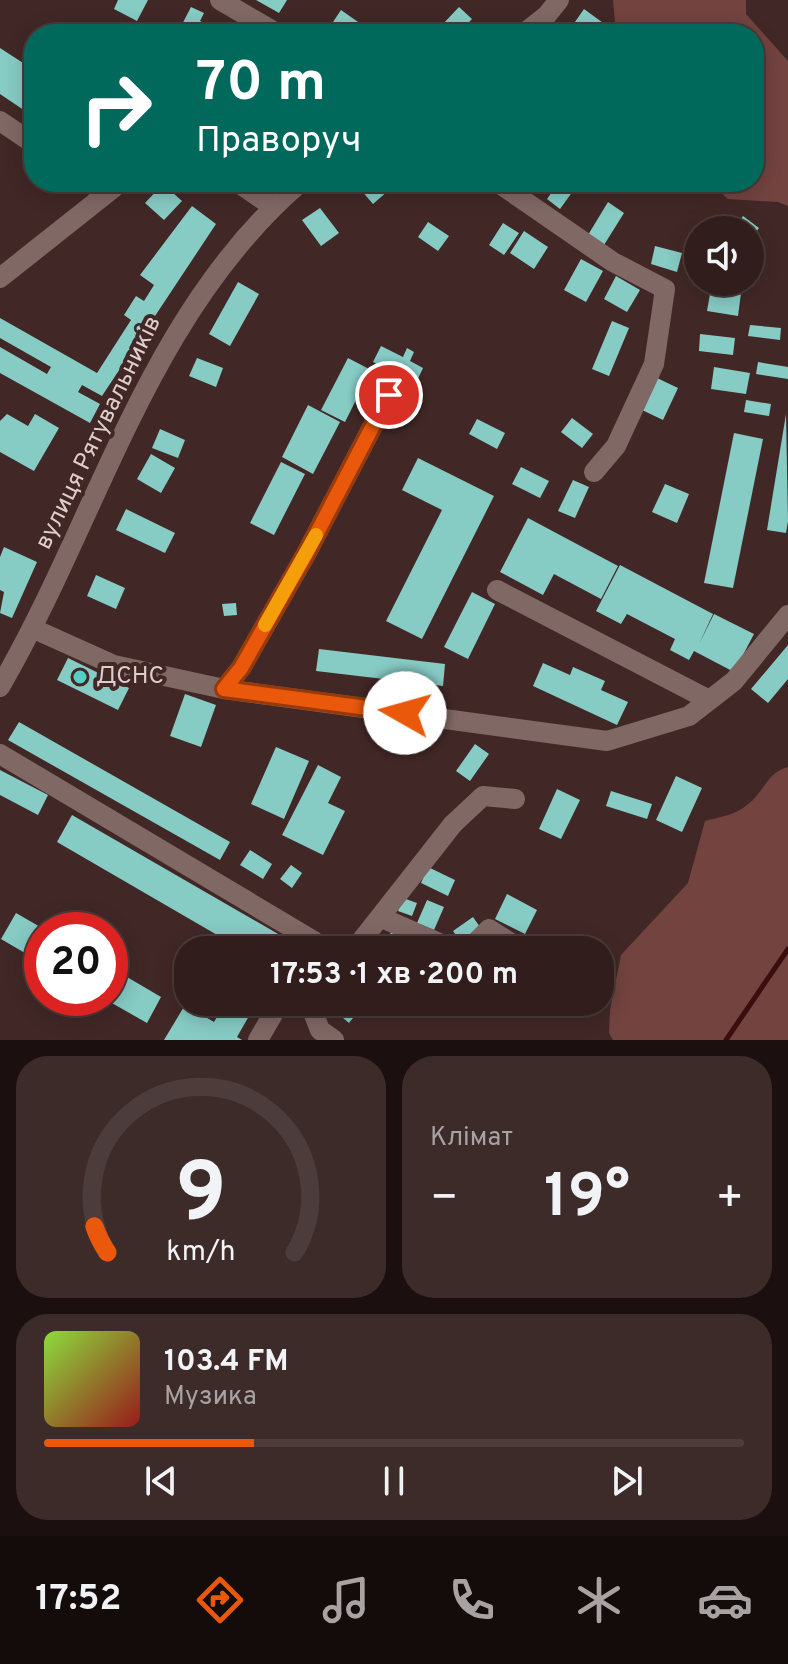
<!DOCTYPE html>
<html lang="uk">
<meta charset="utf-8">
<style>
:root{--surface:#311e1c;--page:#3d2b29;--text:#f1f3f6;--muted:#a8a2a3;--line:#4c3c3b;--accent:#ea580c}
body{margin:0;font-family:Overpass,sans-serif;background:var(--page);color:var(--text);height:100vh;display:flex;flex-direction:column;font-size:30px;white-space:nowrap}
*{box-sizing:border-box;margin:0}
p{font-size:26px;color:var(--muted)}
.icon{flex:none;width:44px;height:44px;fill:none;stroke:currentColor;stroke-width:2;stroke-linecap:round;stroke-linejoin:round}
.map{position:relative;height:1040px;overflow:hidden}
.panel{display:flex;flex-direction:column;gap:16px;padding:16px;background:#1b100f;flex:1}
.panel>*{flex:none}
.top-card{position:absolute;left:24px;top:24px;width:740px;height:168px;border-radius:32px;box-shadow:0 4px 20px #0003,0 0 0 2px var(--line);background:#00695c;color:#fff;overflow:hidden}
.controls{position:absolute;left:684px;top:216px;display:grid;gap:16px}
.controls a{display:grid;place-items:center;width:80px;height:80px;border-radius:50%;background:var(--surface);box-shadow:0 4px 20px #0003,0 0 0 2px var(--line);font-size:40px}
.speed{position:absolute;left:24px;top:912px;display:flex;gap:16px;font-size:40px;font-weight:700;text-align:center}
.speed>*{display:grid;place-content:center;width:104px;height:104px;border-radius:50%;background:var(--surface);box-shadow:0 4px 20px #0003,0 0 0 2px var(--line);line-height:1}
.speed .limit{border:12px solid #d22;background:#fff;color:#111}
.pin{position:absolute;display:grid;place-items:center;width:68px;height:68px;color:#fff;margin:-34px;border:4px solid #fff;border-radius:50%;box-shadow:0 2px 8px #0007}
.me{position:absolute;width:88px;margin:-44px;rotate:277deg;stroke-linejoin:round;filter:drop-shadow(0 0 6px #0008)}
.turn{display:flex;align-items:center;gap:28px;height:168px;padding:0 40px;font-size:36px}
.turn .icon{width:104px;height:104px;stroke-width:2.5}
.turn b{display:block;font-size:56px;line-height:68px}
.big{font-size:60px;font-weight:700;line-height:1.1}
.panel .widget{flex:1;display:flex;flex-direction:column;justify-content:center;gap:12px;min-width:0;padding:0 28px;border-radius:32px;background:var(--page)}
.panel .dial{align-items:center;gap:0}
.dial svg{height:208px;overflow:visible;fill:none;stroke:var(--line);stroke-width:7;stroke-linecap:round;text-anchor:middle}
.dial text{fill:var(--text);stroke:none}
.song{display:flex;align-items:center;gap:24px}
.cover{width:96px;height:96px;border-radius:12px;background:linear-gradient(135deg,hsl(90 70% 55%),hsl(0 70% 35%))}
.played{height:8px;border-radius:4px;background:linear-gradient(90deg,var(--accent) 30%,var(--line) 30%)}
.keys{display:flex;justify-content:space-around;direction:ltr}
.heat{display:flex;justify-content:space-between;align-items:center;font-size:44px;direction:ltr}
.panel .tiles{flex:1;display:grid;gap:16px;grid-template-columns:1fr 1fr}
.widget:last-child{grid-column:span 2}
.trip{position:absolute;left:174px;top:936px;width:440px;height:80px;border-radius:32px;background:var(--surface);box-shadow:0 4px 20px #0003,0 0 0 2px var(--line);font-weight:700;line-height:80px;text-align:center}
.menu{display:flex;height:128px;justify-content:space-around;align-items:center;background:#140c0b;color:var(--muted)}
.menu .icon{width:56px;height:56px}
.menu .selected{color:var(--accent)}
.menu b{font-size:36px;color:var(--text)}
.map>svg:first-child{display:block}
</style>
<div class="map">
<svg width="788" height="1040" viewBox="0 0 788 1040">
<rect width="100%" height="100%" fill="#412826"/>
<path fill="#734340" d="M613,0H746V14L788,61V206L778,202L728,199L708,182H754V34H622L615,22Z
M788,767V1040H613L609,1033L610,1010L621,955L688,883L705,821C720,817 735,815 747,805C764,793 767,772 788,767Z"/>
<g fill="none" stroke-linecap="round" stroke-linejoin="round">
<path stroke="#3a0e0e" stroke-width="5" d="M726,1040L788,949"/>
</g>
<path fill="#87cbc5" d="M118,0H148L137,21L114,9Z
M256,0H287L279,13Z
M191,7L204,13L200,21L226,34H177Z
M459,7L472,19L458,34H449L441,26Z
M584,9L610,28L606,34H577L570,29Z
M341,10L368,29L365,34H325Z
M0,48L34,70V117L0,94Z
M354,182H382L389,190L373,204Z
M559,182L573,191L560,209L547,199Z
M163,184L182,201L164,220L145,203Z
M608,202L624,213L604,245L588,235Z
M192,206L216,224L102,396L82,385L78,392L100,404L90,423L0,373V347L47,374L51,367L0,338V318L97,373L131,320L124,315L136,296L144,301L154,285L140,275Z
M320,208L339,233L321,246L302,220Z
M743,216L759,228L750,241V230H733Z
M428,222L449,236L438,251L418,237Z
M503,223L519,233L504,255L489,245Z
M524,231L548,247L534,269L510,253Z
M655,246L682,253L677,272L651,264Z
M581,259L603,271L586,302L564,290Z
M616,276L640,290L627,312L604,299Z
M238,282L259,294L230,346L209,334Z
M711,288L741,293L738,316L707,311Z
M612,321L629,328L609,376L592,369Z
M750,325L781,328L780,340L748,336Z
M700,334L735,338L733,355L699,351Z
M381,346L403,357L407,348L414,352L410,361L423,368L416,383L373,362Z
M197,358L223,368L216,387L189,376Z
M348,358L371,370L345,422L321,410Z
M758,362L788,367V379L756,374Z
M714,367L750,373L746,394L711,389Z
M657,378L678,388L663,420L642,410Z
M746,400L771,404L769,416L744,412Z
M308,405L340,422L313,474L282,457Z
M7,414L28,426L35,414L59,428L34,471L0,452V421Z
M786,414L788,521L786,533L767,530Z
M572,418L593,434L582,448L561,432Z
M477,419L505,433L497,449L469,434Z
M160,429L185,440L178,458L152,448Z
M734,433L763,439L733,588L704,583Z
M151,454L175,468L161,493L137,479Z
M418,458L494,496L422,639L386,621L442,510L402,490Z
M281,462L305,474L274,535L250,523Z
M521,467L549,481L540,498L512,484Z
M573,480L589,487L575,518L558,511Z
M665,484L689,494L677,523L652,512Z
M126,509L175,533L165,553L116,530Z
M528,518L618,566L601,599L554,574L543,595L500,572Z
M4,547L37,562L12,618L0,613L4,592L0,590V557Z
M620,565L713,614L699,644L714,614L754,634L734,672L694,651L689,660L670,650L675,639L627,614L621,624L596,611Z
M96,575L125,588L116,609L87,596Z
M472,592L495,604L468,659L444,647Z
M236,603L237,615L224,616L222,604Z
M788,645V679L768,703L751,689Z
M319,649L445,664L443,686L316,671Z
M68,658L129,688L118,710L57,680Z
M543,663L570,675L573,667L605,681L601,690L628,702L617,725L533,686Z
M185,694L216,705L201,747L170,736Z
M19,722L230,842L220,860L8,740Z
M475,744L489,754L470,781L456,771Z
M276,747L309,761L284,819L251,804Z
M318,765L341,777L328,803L345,811L323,855L282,835Z
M0,770L48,795L38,815L0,795Z
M676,776L702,788L682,832L656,820Z
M557,789L580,800L561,839L539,829Z
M611,791L652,804L647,819L606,806Z
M72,815L292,942L287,950H243L57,842Z
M250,850L272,864L263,879L240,865Z
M291,865L302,873L292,888L280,879Z
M428,867L455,880L448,896L421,883Z
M507,894L537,910L525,934L495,919Z
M403,898L417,903L412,916L398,911Z
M427,900L444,907L434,930L417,923Z
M16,913L42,928V963L1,939Z
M473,917L482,930L462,944L453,931Z
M394,929L414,944L409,950H377Z
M110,967L161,997L147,1023L103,998H110Z
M226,1002H257L237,1037L242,1040H164L185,1005L214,1022Z
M334,1002H366L349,1023L330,1007Z"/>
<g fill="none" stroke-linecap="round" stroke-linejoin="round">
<path stroke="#806865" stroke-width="20" d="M220,0L278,34
M523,34L547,15L559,0
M0,121L34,144
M237,182L272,206
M497,182L613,262L665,289L654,364L616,446L594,472
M0,278L121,182
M497,590L709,700
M34,629L114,665L224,689L241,668L306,554L389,395
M0,687C99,517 147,314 301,182
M224,689L607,741L689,716L734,681L788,615
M0,754L314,941L311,950
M382,918L455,950
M354,950L453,824L483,796L515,799
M468,950L489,929L522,950
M309,1002L320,1030L334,1040
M258,1040L280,1002"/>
</g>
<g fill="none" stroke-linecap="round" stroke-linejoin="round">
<g stroke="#983908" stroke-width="20">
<path id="route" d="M389,395L306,554L241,668L224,689L405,713"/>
</g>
<use href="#route" stroke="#ea580c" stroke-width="14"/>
<path stroke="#f59e0b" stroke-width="14" d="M265,625L316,535"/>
</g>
<circle fill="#55cec5" stroke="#412826" stroke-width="3" cx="80" cy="677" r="8"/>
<g text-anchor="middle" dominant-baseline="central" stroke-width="8" stroke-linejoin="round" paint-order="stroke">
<g font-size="24" fill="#dfcecc" stroke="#412826">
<text transform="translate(99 433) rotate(-64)">вулиця Рятувальників</text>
</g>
<g font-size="24" fill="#dfcecc" stroke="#412826" text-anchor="start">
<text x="96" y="677">ДСНС</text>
</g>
</g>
</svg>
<div class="controls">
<a><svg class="icon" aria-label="sound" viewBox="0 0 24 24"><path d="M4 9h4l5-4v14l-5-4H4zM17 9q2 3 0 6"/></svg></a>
</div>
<div class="speed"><div class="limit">20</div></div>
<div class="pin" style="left:389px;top:395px;background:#d93025"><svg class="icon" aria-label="arrive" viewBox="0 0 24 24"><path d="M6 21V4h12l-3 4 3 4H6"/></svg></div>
<svg class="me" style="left:405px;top:713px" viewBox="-20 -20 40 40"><circle r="19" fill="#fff"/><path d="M0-13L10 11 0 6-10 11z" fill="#ea580c"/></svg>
<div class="trip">17:53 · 1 хв · 200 m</div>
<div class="top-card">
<div class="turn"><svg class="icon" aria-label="right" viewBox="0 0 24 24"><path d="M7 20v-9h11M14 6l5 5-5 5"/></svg><div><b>70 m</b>Праворуч</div></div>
</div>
</div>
<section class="panel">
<div class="tiles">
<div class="widget dial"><svg viewBox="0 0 100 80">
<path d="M14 69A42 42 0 1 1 86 69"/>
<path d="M14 69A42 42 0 0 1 9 59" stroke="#ea580c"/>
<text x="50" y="56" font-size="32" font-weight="700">9</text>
<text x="50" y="72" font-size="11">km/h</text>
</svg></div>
<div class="widget"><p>Клімат</p>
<div class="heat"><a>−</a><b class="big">19°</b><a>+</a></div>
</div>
<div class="widget">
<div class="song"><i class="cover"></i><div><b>103.4 FM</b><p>Музика</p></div></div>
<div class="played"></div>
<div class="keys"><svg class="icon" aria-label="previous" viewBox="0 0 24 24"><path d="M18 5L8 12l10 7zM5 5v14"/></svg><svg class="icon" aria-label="pause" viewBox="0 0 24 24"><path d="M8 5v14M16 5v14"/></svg><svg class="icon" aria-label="next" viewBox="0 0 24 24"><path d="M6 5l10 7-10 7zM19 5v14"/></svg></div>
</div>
</div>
</section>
<nav class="menu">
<b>17:52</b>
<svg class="icon selected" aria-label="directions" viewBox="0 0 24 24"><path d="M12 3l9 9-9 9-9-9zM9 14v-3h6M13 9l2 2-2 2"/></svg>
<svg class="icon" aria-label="music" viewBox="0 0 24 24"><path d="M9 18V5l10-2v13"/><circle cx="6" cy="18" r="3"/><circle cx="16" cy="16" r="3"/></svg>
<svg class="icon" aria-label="phone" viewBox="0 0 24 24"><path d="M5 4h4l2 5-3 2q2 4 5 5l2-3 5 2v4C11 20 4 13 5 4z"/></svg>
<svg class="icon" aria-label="climate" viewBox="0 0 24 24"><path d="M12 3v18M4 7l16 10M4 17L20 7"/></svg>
<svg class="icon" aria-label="car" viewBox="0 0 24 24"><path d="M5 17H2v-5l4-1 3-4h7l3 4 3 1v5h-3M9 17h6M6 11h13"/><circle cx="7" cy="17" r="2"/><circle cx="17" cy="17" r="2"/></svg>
</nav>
